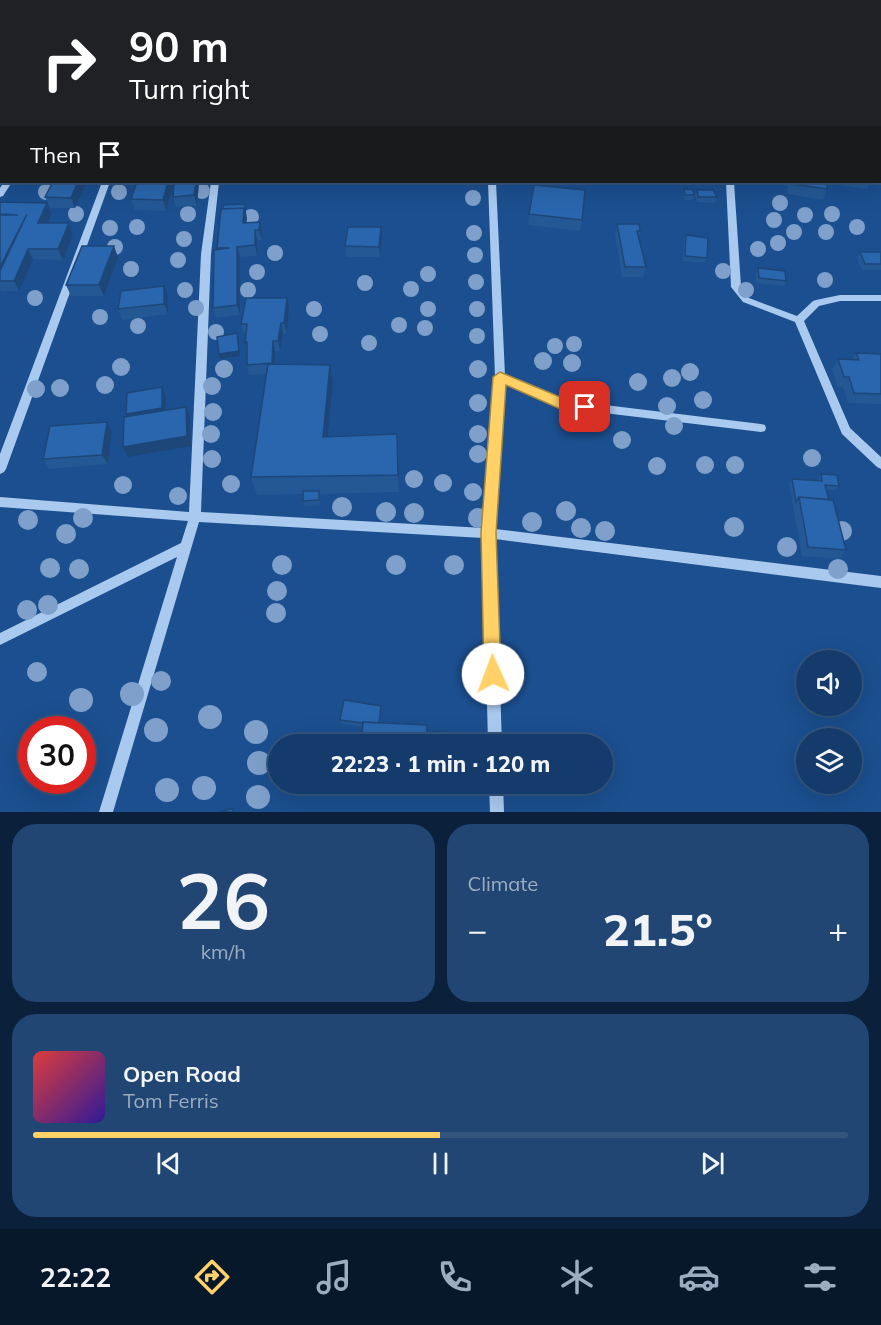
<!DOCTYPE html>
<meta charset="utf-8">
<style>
:root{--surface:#143b6b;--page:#214673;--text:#f1f3f6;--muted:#9dadc1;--line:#33557e;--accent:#ffd166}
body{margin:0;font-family:Mulish,sans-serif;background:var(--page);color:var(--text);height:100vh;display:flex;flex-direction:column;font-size:22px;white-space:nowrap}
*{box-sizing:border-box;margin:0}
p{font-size:20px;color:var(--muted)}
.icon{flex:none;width:33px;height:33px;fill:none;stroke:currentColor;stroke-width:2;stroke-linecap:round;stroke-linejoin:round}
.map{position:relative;height:812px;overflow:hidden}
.drawer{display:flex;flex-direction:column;gap:12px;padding:12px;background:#0b203b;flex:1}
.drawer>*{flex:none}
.banner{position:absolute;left:0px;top:0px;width:882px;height:183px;box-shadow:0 6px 24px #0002,0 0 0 2px var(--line);background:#202124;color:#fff;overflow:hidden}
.buttons{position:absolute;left:796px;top:650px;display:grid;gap:12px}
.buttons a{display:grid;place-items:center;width:66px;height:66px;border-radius:50%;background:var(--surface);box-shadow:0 6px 24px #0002,0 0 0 2px var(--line);font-size:30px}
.speed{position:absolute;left:18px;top:716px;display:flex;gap:12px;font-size:30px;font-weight:700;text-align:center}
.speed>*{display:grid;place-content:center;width:78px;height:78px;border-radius:50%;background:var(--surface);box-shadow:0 6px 24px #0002,0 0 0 2px var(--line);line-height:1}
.speed .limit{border:9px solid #d22;background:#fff;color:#111}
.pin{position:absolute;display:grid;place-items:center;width:51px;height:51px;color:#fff;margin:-26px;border-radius:12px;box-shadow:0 3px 9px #0006}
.me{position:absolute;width:66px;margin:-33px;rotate:358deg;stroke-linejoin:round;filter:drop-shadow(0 0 4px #0008)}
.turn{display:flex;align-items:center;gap:21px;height:126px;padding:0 30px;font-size:27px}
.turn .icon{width:78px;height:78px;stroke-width:2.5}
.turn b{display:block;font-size:42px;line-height:51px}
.then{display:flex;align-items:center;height:57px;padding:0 30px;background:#0003;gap:12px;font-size:22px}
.big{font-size:45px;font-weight:800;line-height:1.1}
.drawer .card{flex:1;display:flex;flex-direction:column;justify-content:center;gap:9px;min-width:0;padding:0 21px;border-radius:24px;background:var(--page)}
.drawer .dial{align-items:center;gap:0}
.dial b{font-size:78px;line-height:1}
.song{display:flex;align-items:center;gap:18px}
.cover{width:72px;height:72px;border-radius:9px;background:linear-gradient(135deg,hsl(0 70% 55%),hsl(250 70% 35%))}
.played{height:6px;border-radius:3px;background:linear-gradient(90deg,var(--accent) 50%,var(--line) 50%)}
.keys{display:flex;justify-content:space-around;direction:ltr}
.heat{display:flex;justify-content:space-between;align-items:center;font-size:33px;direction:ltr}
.drawer .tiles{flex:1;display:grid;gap:12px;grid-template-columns:1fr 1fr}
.card:last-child{grid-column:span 2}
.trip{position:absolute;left:268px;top:734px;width:345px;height:60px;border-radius:30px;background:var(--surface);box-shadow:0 6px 24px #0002,0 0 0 2px var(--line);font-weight:800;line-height:60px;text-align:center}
.dock{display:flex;height:96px;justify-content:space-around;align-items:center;background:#08182b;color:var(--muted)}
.dock .icon{width:42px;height:42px}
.dock .current{color:var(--accent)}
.dock b{font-size:27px;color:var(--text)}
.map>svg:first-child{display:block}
</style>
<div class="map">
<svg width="881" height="812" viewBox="0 0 881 812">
<rect width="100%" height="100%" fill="#1b4f8f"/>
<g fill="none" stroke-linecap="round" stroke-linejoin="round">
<path fill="#a9c9ee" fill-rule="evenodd" d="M488,0H494V2H488Z
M668,0H674V2H668Z
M0,100H2V105H0Z
M880,156H881V162H880Z
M4,182H12L3,196L0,197V188Z
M102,182H110L6,469L4,472L0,474V454Z
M211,182H219L211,254L201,512L484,528L495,377L488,182H496L505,375L564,400L761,424L765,425L766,428L765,431L761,432L563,408L505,383L495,529L881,576V588L495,539L502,744H488L483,538L199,522L113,812H99L177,557L0,645V633L181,543L188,521L0,507V497L189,512L201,254Z
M726,182H734L741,286L749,298L797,316L813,301L816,300L840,295H881V301H840L819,306L804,321L850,428L881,457V469L877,467L842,434L795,322L743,302L731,287Z
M489,783H503L504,812H490Z"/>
<path fill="#fff" fill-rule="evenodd" d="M0,36H2V44H0Z
M880,91H881V99H880Z
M880,109H881V118H880Z"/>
</g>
<g fill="#7ea0ca">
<circle cx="202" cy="191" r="8"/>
<circle cx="46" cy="192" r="8"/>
<circle cx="119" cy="192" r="8"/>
<circle cx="473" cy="198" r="8"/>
<circle cx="780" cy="203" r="8"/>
<circle cx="76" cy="214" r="8"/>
<circle cx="188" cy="214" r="8"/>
<circle cx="832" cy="214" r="8"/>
<circle cx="805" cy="215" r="8"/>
<circle cx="251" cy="217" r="8"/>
<circle cx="774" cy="220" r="8"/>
<circle cx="137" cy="227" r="8"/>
<circle cx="857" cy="227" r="8"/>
<circle cx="110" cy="228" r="8"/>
<circle cx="794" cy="232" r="8"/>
<circle cx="826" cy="232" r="8"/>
<circle cx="474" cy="233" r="8"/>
<circle cx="184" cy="239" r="8"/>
<circle cx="778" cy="243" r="8"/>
<circle cx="115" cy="247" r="8"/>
<circle cx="758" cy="249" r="8"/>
<circle cx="275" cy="253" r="8"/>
<circle cx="475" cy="255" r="8"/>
<circle cx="178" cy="260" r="8"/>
<circle cx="131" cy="269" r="8"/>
<circle cx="723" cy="271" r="8"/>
<circle cx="257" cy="272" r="8"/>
<circle cx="428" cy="274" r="8"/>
<circle cx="825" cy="280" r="8"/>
<circle cx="476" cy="282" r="8"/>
<circle cx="365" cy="283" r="8"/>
<circle cx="411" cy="289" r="8"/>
<circle cx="185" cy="290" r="8"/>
<circle cx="248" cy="290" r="8"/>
<circle cx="746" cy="290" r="8"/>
<circle cx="35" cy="298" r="8"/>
<circle cx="196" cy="308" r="8"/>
<circle cx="314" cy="309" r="8"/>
<circle cx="428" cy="309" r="8"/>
<circle cx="477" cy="309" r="8"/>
<circle cx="100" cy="317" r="8"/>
<circle cx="399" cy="325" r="8"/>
<circle cx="138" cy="326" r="8"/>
<circle cx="425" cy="328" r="8"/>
<circle cx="216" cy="332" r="8"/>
<circle cx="320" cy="334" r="8"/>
<circle cx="477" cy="336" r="8"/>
<circle cx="369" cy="343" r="8"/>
<circle cx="574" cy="344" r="8"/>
<circle cx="555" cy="346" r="8"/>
<circle cx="543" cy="361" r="9"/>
<circle cx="572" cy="363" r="9"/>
<circle cx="121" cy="367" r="9"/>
<circle cx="224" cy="369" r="9"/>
<circle cx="478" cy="369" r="9"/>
<circle cx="690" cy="372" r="9"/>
<circle cx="672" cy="378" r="9"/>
<circle cx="638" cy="382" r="9"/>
<circle cx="105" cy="385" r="9"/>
<circle cx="212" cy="386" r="9"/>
<circle cx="60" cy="388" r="9"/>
<circle cx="36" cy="389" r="9"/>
<circle cx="703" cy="400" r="9"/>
<circle cx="478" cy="403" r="9"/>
<circle cx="667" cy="406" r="9"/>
<circle cx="213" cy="412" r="9"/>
<circle cx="674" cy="426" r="9"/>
<circle cx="211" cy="434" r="9"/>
<circle cx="478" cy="434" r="9"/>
<circle cx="622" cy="440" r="9"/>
<circle cx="478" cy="454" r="9"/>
<circle cx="812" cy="458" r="9"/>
<circle cx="212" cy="459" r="9"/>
<circle cx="705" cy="465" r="9"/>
<circle cx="735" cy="465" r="9"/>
<circle cx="657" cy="466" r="9"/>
<circle cx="414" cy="479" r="9"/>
<circle cx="443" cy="483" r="9"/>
<circle cx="231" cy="484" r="9"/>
<circle cx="123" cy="485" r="9"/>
<circle cx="473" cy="492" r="9"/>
<circle cx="178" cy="496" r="9"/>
<circle cx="342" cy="507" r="10"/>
<circle cx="566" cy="511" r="10"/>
<circle cx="386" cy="512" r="10"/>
<circle cx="414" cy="513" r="10"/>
<circle cx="83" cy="518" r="10"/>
<circle cx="478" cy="518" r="10"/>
<circle cx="28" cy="520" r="10"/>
<circle cx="532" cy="522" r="10"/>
<circle cx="734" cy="527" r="10"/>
<circle cx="581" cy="528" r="10"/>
<circle cx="605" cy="531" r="10"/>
<circle cx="842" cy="531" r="10"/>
<circle cx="66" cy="534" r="10"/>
<circle cx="787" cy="547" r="10"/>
<circle cx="282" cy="565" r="10"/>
<circle cx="396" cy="565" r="10"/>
<circle cx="454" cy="565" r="10"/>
<circle cx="50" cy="568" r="10"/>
<circle cx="79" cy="569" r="10"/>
<circle cx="838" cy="569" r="10"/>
<circle cx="277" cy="591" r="10"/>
<circle cx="48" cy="605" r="10"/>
<circle cx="27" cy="610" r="10"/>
<circle cx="276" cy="613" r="10"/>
<circle cx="37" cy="672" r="10"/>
<circle cx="161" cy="681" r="10"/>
<circle cx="132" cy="694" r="12"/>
<circle cx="81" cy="700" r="12"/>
<circle cx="210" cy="717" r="12"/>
<circle cx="156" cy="730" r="12"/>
<circle cx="256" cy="732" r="12"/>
<circle cx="259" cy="763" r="12"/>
<circle cx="204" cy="788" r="12"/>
<circle cx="167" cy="790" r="12"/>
<circle cx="258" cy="797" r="12"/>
</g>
<path fill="#245895" d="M743,0H793V2H743Z
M87,182L75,208H50L45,197Z
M174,182L166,211L135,210L131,199Z
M174,182H199L197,206L176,207L173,197Z
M787,182H827V189L823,200L788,194Z
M839,182H871L867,189L839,185Z
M684,189L694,195L692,200H684L683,195Z
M697,190L717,197L715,203L697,202L695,195Z
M0,202L47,203L52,213L48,223H69L73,234L63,260L33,259L19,291H1L0,288Z
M245,204L246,209V223L260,222L262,233V240H257V256L240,257V315L216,318L213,308L217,248L223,209Z
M529,214L582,220L580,231L528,225Z
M617,224L640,231L639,239L646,267L643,277H622L615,234Z
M686,235L707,258L705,263L683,261L684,240Z
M382,238L380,257H346L345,246Z
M860,252H881V270H862L857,258Z
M118,257L104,296H71L66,285Z
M758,268L786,281L784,286L756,283V273Z
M168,296V314L122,320L118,309Z
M289,308L287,333L283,334L280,351H275V365L333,384L328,437L398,452L399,492L320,494V505L304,506L303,494L257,495L251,477L267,374L249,375L247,365V351L245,343L246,334H244L241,324Z
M856,353L881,354V404L848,403L843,387H838L832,370L838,359L852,360Z
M112,432L108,464L49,469L43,459Z
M821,474L839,486L836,490H826L846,550L839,559L802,556L789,483L792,479L818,480V479Z
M381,710L380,723L427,732L363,727L341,724L340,720Z"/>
<path fill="#1d4779" d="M0,154L2,157V170L0,172Z
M0,172L2,175V182L0,184Z
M78,182H87L75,208L71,198Z
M168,182H174L166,211L163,200Z
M196,182H199L197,206L194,195Z
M47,203L52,213L43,234L38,223Z
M245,204L247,219L245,233L243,223Z
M27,214L0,280V267Z
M260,222L262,233V240L259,230Z
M69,223L73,234L63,260L58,249Z
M381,227L382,238L380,257L379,247Z
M255,230L257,240V256L255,245Z
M114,246L118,257L104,296L99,285Z
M237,247L240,257V315L237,305Z
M28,249L33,259L19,291L14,281Z
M164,286L168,296V314L164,304Z
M287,298L289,308L287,333L284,323Z
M281,323L283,334L280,351L278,341Z
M237,333L240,356L220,359L219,354Z
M273,341L275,351V373L272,363Z
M330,365L333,384L326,456L323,437Z
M162,387L166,397V418L131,424L126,414Z
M186,407L190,417L191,446L128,457L123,447Z
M107,422L112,432L108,464L102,455Z
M397,434L398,452L399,492L398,475Z"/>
<path fill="#2a66ad" stroke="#1d4779" stroke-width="1.5" d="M777,0H793V2H789Z
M0,129H2V151H0Z
M53,182H78L71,198L45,197Z
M137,182H168L163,200L131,199Z
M174,182H196L194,195L173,197Z
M792,182H827V189L792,184Z
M534,185L585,190L582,220L529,214Z
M684,189L693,190L694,195H685Z
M697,190H713L717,197H698Z
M0,202L47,203L38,223H69L58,249H28L14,281H0V271L27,214L0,267V215H18L0,214Z
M245,204V209L244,208L223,209V205Z
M244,208L243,223L260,222L259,230H255V245L237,247V305L213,308L214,250L229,248H217L221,209Z
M617,224H639L640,231H637L646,267H625Z
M348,227H381L379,247L345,246Z
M686,235L708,238L707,258L685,256Z
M82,246H114L99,285H66Z
M860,252H881V264H865Z
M758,268L785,271L786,281L759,278Z
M164,286V304L118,309L121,291Z
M246,298H287L284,323H281L278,341H273L272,363L247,365V342L245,343L247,324H241Z
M237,333L239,351L219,354L217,337Z
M856,353L881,354V394L854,393L849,377H844L838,359L859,360Z
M268,364L330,365L323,437L397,434L398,475L251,477Z
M162,387V408L126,414L127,393Z
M186,407L187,436L123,447L124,417Z
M107,422L102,455L43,459L50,426Z
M821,474L837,475L839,486L825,485L829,500L799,497L796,502L792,479L822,481Z
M303,491H319V500L303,501Z
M799,497L833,500L846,550L808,547Z
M344,700L381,706L379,723L363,722V723L340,720Z
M363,722L427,725L426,744H361Z
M446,731V744H431V732Z
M233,808V812H221Z"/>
<path fill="#ffd166" stroke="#a68842" stroke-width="1.5" d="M500,372L565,399L590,403L592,407L585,412L558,408L506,385L496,533L501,674L499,680L493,682L487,680L484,674L481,533L493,377Z"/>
</svg>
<div class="buttons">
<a><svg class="icon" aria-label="sound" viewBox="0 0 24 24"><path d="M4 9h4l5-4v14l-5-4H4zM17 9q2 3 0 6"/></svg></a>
<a><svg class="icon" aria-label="layers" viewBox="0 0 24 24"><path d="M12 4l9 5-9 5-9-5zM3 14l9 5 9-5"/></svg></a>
</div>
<div class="speed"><div class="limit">30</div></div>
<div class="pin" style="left:585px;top:407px;background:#d93025"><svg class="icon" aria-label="arrive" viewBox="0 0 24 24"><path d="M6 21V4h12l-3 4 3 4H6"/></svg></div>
<svg class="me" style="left:493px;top:674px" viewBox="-20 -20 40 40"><circle r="19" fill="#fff"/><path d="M0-13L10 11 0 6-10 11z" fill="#ffd166"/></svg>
<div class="trip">22:23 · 1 min · 120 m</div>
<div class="banner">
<div class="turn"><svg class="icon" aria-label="right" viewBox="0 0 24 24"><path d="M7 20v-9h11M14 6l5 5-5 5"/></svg><div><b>90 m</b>Turn right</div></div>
<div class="then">Then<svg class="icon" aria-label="arrive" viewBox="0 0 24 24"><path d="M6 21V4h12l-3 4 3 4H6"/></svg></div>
</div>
</div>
<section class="drawer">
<div class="tiles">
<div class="card dial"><b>26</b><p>km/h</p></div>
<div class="card"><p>Climate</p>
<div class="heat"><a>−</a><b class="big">21.5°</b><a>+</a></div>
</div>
<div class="card">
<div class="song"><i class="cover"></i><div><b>Open Road</b><p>Tom Ferris</p></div></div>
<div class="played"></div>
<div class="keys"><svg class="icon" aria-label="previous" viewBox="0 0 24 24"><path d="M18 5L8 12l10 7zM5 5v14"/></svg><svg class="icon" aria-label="pause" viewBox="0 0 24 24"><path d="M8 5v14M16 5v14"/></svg><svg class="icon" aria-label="next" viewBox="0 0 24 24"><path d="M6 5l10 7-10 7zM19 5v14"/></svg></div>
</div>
</div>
</section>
<nav class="dock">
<b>22:22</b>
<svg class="icon current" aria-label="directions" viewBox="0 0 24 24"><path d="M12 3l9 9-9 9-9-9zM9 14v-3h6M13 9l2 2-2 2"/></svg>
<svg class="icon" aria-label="music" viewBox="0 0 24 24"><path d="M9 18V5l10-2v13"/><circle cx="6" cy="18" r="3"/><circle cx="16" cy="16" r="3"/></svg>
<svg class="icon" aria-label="phone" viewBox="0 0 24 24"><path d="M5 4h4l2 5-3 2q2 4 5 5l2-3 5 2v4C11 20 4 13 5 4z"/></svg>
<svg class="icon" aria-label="climate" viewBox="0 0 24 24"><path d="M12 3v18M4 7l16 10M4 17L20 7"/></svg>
<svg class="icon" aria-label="car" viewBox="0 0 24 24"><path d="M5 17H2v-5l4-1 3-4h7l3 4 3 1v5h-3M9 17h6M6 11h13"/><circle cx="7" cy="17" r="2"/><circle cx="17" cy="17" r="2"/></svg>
<svg class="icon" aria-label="filters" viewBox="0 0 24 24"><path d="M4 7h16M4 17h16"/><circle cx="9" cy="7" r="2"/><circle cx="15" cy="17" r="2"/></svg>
</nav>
